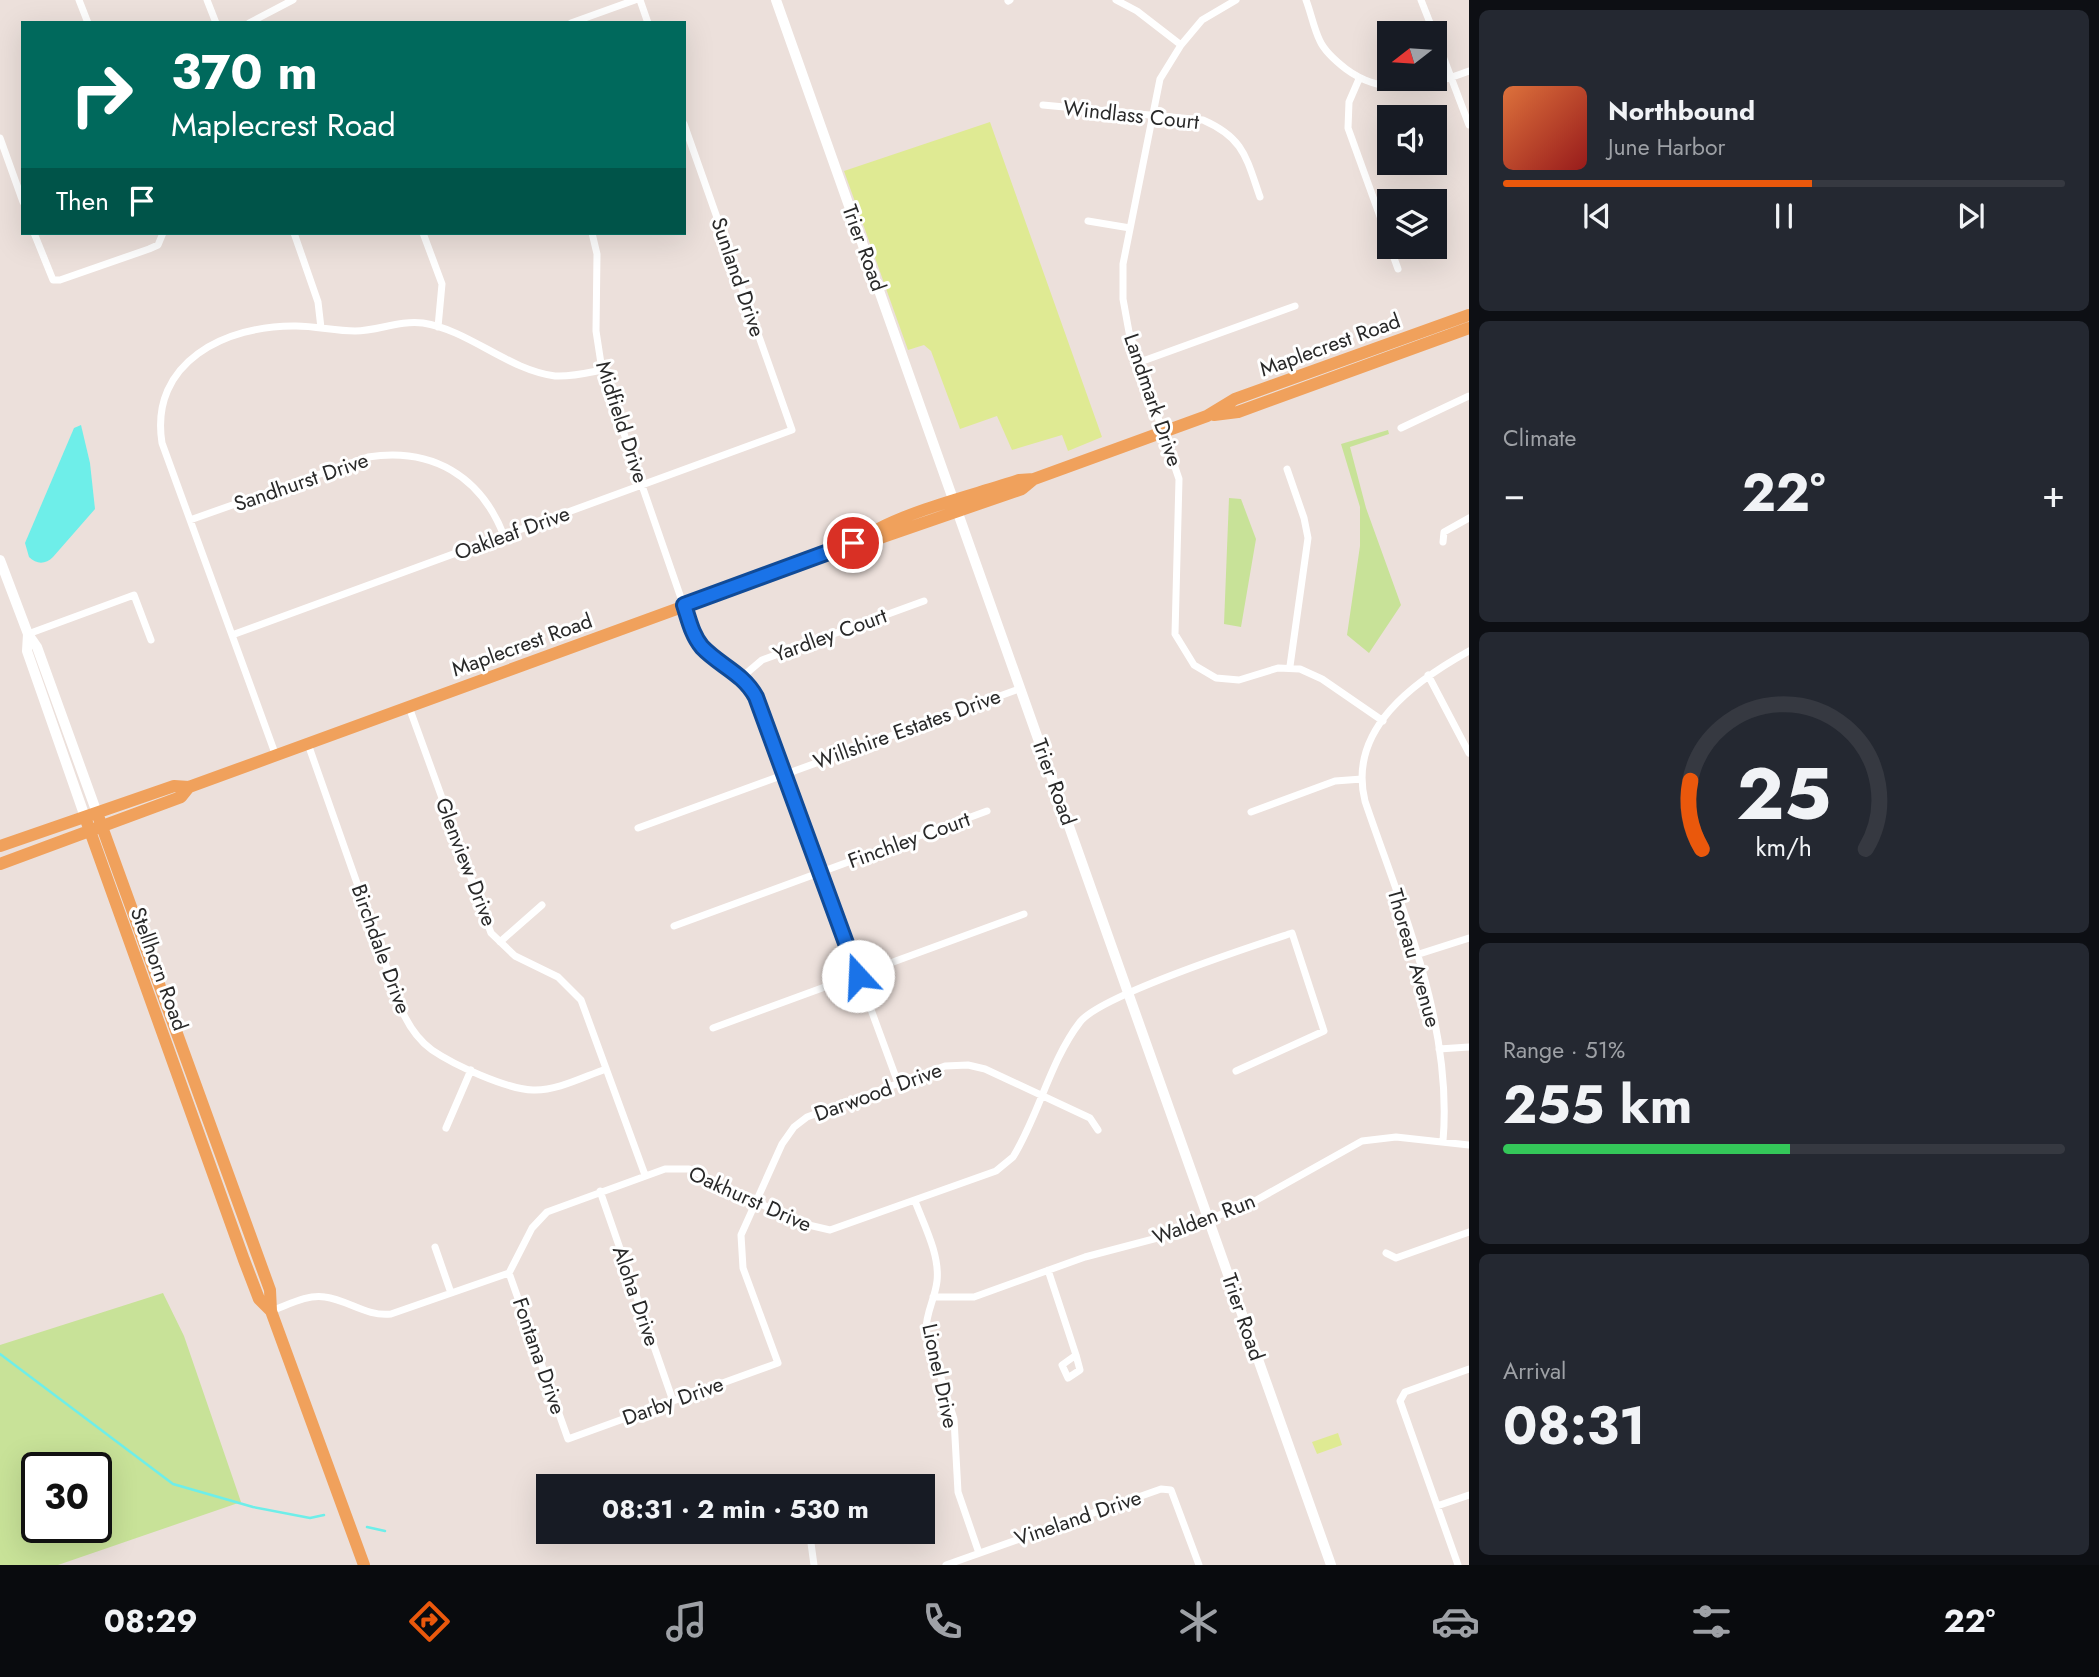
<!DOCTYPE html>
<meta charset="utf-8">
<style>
:root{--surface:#171b24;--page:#242831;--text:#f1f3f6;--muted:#9ea1a6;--line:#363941;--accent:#ea580c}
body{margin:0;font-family:Jost,sans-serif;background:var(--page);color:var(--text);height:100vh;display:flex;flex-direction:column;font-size:26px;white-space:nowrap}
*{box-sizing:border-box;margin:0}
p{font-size:23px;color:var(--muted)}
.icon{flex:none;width:38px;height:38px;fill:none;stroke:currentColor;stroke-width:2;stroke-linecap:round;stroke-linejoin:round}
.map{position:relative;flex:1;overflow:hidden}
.drawer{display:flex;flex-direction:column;gap:10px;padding:10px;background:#0d0f14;width:630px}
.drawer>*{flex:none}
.banner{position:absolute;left:21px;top:21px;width:665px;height:214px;border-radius:0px;box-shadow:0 7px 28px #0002;background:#00695c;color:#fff;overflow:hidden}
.needle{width:46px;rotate:253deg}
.tools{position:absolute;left:1377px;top:21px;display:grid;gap:14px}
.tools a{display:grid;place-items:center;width:70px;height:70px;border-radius:0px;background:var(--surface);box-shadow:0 7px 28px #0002;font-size:35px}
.speed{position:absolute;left:21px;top:1452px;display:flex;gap:14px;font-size:35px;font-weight:700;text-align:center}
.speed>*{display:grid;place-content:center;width:91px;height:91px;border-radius:50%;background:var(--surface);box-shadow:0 7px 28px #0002;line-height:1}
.speed .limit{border:4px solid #111;border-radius:10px;background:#fff;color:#111}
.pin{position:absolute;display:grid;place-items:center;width:60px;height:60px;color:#fff;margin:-30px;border:4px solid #fff;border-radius:50%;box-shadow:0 2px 7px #0007}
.me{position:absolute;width:77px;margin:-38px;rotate:340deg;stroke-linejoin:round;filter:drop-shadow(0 0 5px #0008)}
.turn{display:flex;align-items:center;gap:24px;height:147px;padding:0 35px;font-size:32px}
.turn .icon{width:91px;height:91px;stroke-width:2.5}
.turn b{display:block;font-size:49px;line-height:60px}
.then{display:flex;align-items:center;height:66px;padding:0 35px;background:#0003;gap:14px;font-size:26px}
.big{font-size:52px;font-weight:700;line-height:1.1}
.drawer .widget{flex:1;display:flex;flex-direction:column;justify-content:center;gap:10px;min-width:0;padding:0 24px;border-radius:10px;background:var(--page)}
.drawer .dial{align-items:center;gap:0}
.dial svg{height:182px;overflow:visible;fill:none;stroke:var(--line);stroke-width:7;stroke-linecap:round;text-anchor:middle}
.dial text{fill:var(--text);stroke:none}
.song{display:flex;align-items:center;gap:21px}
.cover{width:84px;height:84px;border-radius:10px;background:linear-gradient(135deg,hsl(20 70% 55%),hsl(0 70% 35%))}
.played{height:7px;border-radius:4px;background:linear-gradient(90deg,var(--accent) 55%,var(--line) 55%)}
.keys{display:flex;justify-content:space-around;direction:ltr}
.heat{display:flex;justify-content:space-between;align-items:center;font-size:38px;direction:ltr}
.charge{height:10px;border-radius:5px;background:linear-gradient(90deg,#34c759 51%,var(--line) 0)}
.trip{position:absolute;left:536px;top:1474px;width:399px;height:70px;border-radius:0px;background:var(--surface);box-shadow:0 7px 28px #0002;font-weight:700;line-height:70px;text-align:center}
.menu{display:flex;height:112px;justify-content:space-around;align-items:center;background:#090b0e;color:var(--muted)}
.menu .icon{width:49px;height:49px}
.menu .selected{color:var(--accent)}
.menu b{font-size:32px;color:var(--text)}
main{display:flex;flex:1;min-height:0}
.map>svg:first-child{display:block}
</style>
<main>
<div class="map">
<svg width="1469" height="1565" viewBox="0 0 1469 1565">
<rect width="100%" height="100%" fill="#ece0db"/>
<path fill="#c8e298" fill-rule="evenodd" d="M1388,430L1389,434L1350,447L1366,508L1401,605L1369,653L1347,635L1360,546V507L1341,444Z
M1229,498L1241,499L1256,539L1241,627L1224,624Z
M163,1293L184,1336L241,1502L58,1565H0V1345ZM96,1468V1528H37V1468Z"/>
<path fill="#dfea93" d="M990,122L1102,437L1068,451L1062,435L1012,450L997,416L960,429L931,351L924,345L908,350L844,171Z
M1338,1433L1342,1445L1317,1454L1312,1442Z"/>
<path fill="#6eeee9" d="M81,425L90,463L95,509L53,557C46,564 37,565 29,557L25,543L74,428Z"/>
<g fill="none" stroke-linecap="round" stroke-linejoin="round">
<path stroke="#6eeee9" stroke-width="2.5" d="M0,1354L173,1484L253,1507L310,1518L324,1515
M367,1527L385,1531"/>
<path stroke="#fff" stroke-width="7" d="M79,0L88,23
M207,0L216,23
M640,0L648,23
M1116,0L1137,11L1181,45
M1236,0L1202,20L1181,45L1160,79L1123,264V299L1129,332L1179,479L1175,634L1194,665L1216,678L1239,680L1278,668L1300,669L1322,679L1383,721
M1306,0C1311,13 1314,29 1320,41C1325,52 1337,62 1346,69C1385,98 1427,87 1469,71
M1421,0L1434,33
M1008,1L1010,0
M249,23L293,0
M571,23L635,0
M1435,35L1469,125
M1359,79L1349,102L1348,128L1390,244
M1043,105L1203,120C1244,138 1246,157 1260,197
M0,138L23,202
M1088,221L1130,228
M34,233L53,280H60L149,249L158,245L163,233
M294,233L318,302L321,328
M423,233L442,284L438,327
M592,233L597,254L596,331L602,370L690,624C704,658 739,666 756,697L898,1083
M1390,247L1398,269
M1140,362L1295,306
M1401,428L1469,396
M1287,469L1304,518L1308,538L1290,666
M190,520L368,457C432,447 481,476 504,536
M1443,542L1444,532L1469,518
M28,634L134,595L151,640
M232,635L792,430L684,124
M1428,675L1469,753
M742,677L762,660L924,601
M409,707L491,933L515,956L558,977L581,1000L645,1175
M308,744L402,1011C409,1026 418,1040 432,1050C454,1065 506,1089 533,1090C557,1091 583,1077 606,1069
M276,756L162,443C149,362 226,325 296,326C316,326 335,331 355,331C378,331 399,320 423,323C469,330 508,370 555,376C571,377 587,373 602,370
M1251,812L1335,781L1362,779
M638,828L1019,689
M674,926L987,811
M500,942L542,905
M1416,955L1469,938
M713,1028L1024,914
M1439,1049L1469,1047
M446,1128L471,1070
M1443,1141C1453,1024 1402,910 1365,801C1347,729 1415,681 1469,651
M600,1191L673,1401
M915,1201C924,1225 940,1255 937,1281C935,1299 926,1312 926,1330L954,1419L958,1492L979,1553
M435,1247L451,1293
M1386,1253L1396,1258L1469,1232
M1048,1270L1076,1355L1062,1365L1068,1378L1080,1370L1076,1355
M509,1273L568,1439L778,1363L743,1268L741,1235L782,1144L794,1127L807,1117L945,1066L968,1065L985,1069L1090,1118L1098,1130
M933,1297H974L1085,1257L1165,1236L1253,1202L1362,1141L1396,1137L1469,1145
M271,1311C288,1305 307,1294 325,1297C348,1300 367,1317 391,1314L509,1273L532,1228L547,1212L665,1169H689L800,1223L830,1230L996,1171L1013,1157C1039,1115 1050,1061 1080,1022C1101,995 1253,946 1292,933L1324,1031L1236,1071
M1437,1506L1469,1495
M810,1536L814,1565
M946,1565L1161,1489L1171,1490L1199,1565
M1458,1565L1400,1401L1405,1392L1469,1369"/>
<path stroke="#fff" stroke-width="10" d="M776,0L1331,1565"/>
<path stroke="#fff" stroke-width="10" d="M0,560L28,634L37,647L97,813
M28,634L27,651L85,817"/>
<path stroke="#f0a15c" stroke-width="12" d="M1214,415L1238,412L1469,328
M868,537L877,539L1022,489L1034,479L1207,416L1235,399L1469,315
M97,813L270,1290L271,1311L364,1565
M85,817L244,1260L259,1299L271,1311
M0,846L174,786L189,787L838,550C852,544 864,536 876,530C918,508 974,495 1019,480L1034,479
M0,864L181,797L189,787"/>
</g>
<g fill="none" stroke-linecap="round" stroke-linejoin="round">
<g stroke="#114b97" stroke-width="18">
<path id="route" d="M853,543L684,605C689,620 692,635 702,647C720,666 743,673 756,697L858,976"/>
</g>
<use href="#route" stroke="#1a73e8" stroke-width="12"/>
</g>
<g text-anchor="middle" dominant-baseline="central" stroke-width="6" stroke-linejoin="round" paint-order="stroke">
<g font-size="21" fill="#292929" stroke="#fff">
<text transform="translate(1131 115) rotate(6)">Windlass Court</text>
<text transform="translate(864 248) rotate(70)">Trier Road</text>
<text transform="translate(738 277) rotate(71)">Sunland Drive</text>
<text transform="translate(1330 345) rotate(-20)">Maplecrest Road</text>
<text transform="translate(1153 400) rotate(71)">Landmark Drive</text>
<text transform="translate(622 422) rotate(72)">Midfield Drive</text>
<text transform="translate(301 482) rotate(-19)">Sandhurst Drive</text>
<text transform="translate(512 533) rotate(-20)">Oakleaf Drive</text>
<text transform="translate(830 635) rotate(-20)">Yardley Court</text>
<text transform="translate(522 645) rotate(-20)">Maplecrest Road</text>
<text transform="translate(907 729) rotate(-20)">Willshire Estates Drive</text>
<text transform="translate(1054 782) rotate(70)">Trier Road</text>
<text transform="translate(909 840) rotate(-20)">Finchley Court</text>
<text transform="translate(466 862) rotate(69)">Glenview Drive</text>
<text transform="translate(381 949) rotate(70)">Birchdale Drive</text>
<text transform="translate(1414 958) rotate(74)">Thoreau Avenue</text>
<text transform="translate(159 969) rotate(70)">Stellhorn Road</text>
<text transform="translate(878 1092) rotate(-20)">Darwood Drive</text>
<text transform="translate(750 1199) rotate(24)">Oakhurst Drive</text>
<text transform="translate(1204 1219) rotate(-21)">Walden Run</text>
<text transform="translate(636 1296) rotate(71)">Aloha Drive</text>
<text transform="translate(1243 1317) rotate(71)">Trier Road</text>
<text transform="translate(539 1356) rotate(71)">Fontana Drive</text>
<text transform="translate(940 1376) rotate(78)">Lionel Drive</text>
<text transform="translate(673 1401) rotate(-20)">Darby Drive</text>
<text transform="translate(1078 1518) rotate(-19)">Vineland Drive</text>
</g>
</g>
</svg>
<div class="tools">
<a><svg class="needle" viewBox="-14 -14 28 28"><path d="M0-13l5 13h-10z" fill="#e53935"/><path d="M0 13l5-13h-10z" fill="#9ea1a6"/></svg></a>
<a><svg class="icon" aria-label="sound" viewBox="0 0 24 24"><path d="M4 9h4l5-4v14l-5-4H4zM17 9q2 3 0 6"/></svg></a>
<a><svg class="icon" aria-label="layers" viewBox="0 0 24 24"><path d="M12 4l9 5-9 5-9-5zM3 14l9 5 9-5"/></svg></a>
</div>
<div class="speed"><div class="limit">30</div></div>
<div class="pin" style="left:853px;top:543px;background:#d93025"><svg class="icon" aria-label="arrive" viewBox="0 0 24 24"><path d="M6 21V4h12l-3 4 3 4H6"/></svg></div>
<svg class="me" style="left:858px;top:976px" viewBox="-20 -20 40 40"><circle r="19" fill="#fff"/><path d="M0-13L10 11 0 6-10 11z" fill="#1a73e8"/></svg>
<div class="trip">08:31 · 2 min · 530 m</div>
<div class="banner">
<div class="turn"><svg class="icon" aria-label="right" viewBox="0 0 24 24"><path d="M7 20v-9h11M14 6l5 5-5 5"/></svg><div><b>370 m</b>Maplecrest Road</div></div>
<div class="then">Then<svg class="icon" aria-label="arrive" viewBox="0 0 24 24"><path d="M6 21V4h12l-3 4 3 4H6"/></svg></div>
</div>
</div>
<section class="drawer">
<div class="widget">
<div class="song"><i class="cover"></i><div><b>Northbound</b><p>June Harbor</p></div></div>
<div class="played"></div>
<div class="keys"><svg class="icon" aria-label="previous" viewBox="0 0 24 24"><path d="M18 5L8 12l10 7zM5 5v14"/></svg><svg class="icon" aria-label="pause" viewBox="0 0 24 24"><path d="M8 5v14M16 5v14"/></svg><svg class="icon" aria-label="next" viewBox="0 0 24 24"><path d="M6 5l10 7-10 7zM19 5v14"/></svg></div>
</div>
<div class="widget"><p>Climate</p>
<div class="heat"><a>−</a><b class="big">22°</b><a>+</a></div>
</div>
<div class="widget dial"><svg viewBox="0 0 100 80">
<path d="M14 69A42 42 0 1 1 86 69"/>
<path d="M14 69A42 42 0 0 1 9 39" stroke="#ea580c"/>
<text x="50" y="56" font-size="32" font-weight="700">25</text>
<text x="50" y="72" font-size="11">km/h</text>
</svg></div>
<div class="widget"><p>Range · 51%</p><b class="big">255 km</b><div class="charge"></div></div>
<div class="widget"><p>Arrival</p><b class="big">08:31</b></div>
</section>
</main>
<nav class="menu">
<b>08:29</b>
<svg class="icon selected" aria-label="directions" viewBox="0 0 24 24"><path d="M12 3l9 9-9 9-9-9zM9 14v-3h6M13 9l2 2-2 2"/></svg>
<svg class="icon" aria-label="music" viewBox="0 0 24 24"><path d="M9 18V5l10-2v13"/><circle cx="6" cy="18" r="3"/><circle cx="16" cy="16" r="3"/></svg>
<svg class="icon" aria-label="phone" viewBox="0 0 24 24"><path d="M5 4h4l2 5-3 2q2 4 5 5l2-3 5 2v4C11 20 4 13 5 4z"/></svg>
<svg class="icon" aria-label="climate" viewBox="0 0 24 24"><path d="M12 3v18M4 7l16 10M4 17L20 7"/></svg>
<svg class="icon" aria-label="car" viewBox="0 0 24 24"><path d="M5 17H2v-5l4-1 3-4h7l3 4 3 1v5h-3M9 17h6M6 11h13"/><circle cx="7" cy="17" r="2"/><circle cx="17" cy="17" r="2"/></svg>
<svg class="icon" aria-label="filters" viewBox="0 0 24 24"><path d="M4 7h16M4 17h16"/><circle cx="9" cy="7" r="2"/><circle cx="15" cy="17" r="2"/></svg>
<b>22°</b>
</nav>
